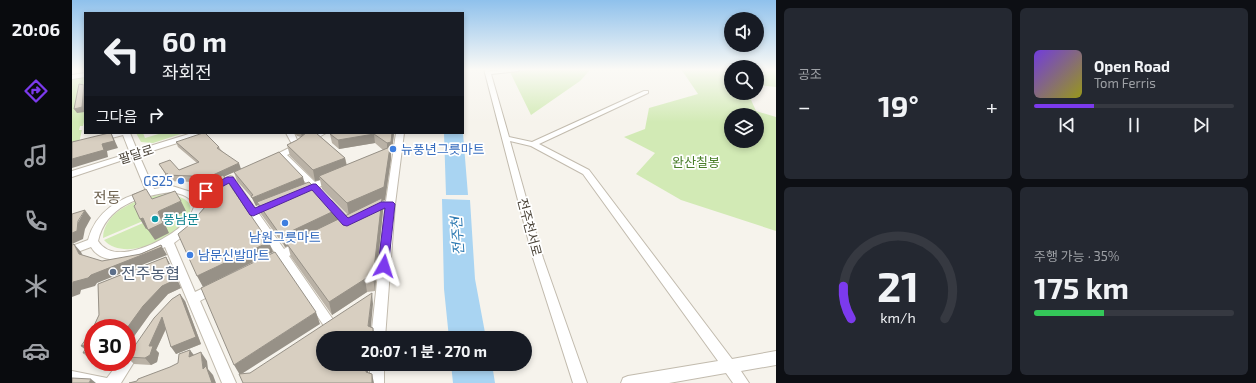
<!DOCTYPE html>
<html lang="ko">
<meta charset="utf-8">
<style>
:root{--surface:#171b24;--page:#242831;--text:#f1f3f6;--muted:#9ea1a6;--line:#363941;--accent:#7c3aed}
body{margin:0;font-family:"Exo 2","Noto Sans KR",sans-serif;background:var(--page);color:var(--text);height:100vh;display:flex;flex-direction:column;font-size:15px;white-space:nowrap}
*{box-sizing:border-box;margin:0}
p{font-size:13px;color:var(--muted)}
.icon{flex:none;width:22px;height:22px;fill:none;stroke:currentColor;stroke-width:2;stroke-linecap:round;stroke-linejoin:round}
.map{position:relative;flex:1;overflow:hidden}
.panel{display:flex;flex-direction:column;gap:8px;padding:8px;background:#0d0f14;width:480px}
.panel>*{flex:none}
.banner{position:absolute;left:12px;top:12px;width:380px;height:122px;border-radius:0px;box-shadow:0 2px 6px #0003;background:#171b24;color:var(--text);overflow:hidden}
.tools{position:absolute;left:652px;top:12px;display:grid;gap:8px}
.tools a{display:grid;place-items:center;width:40px;height:40px;border-radius:50%;background:var(--surface);box-shadow:0 2px 6px #0003;font-size:20px}
.speed{position:absolute;left:12px;top:319px;display:flex;gap:8px;font-size:20px;font-weight:700;text-align:center}
.speed>*{display:grid;place-content:center;width:52px;height:52px;border-radius:50%;background:var(--surface);box-shadow:0 2px 6px #0003;line-height:1}
.speed .limit{border:6px solid #d22;background:#fff;color:#111}
.pin{position:absolute;display:grid;place-items:center;width:34px;height:34px;color:#fff;margin:-17px;border-radius:8px;box-shadow:0 2px 6px #0006}
.me{position:absolute;width:44px;margin:-22px;rotate:6deg;stroke-linejoin:round;filter:drop-shadow(0 0 3px #0008)}
.turn{display:flex;align-items:center;gap:14px;height:84px;padding:0 12px;font-size:18px}
.turn .icon{width:52px;height:52px;stroke-width:2.5}
.turn b{display:block;font-size:28px;line-height:34px}
.then{display:flex;align-items:center;height:38px;padding:0 12px;background:#0003;gap:8px;font-size:15px}
.big{font-size:30px;font-weight:700;line-height:1.1}
.panel .widget{flex:1;display:flex;flex-direction:column;justify-content:center;gap:6px;min-width:0;padding:0 14px;border-radius:6px;background:var(--page)}
.panel .dial{align-items:center;gap:0}
.dial svg{height:104px;overflow:visible;fill:none;stroke:var(--line);stroke-width:7;stroke-linecap:round;text-anchor:middle}
.dial text{fill:var(--text);stroke:none}
.song{display:flex;align-items:center;gap:12px}
.cover{width:48px;height:48px;border-radius:6px;background:linear-gradient(135deg,hsl(260 70% 55%),hsl(60 70% 35%))}
.played{height:4px;border-radius:2px;background:linear-gradient(90deg,var(--accent) 30%,var(--line) 30%)}
.keys{display:flex;justify-content:space-around;direction:ltr}
.heat{display:flex;justify-content:space-between;align-items:center;font-size:22px;direction:ltr}
.charge{height:6px;border-radius:3px;background:linear-gradient(90deg,#34c759 35%,var(--line) 0)}
.panel .tiles{flex:1;display:grid;gap:8px;grid-template-columns:repeat(2,1fr)}
.trip{position:absolute;left:244px;top:331px;width:216px;height:40px;border-radius:20px;background:var(--surface);box-shadow:0 2px 6px #0003;font-weight:700;line-height:40px;text-align:center}
main{display:flex;flex:1;min-height:0}
.dock{display:flex;flex-direction:column;width:72px;justify-content:space-around;align-items:center;background:#090b0e;color:var(--muted)}
.dock .icon{width:28px;height:28px}
.dock .on{color:var(--accent)}
.dock b{font-size:18px;color:var(--text)}
.map>svg:first-child{display:block}
</style>
<main>
<nav class="dock">
<b>20:06</b>
<svg class="icon on" aria-label="directions" viewBox="0 0 24 24"><path d="M12 3l9 9-9 9-9-9zM9 14v-3h6M13 9l2 2-2 2"/></svg>
<svg class="icon" aria-label="music" viewBox="0 0 24 24"><path d="M9 18V5l10-2v13"/><circle cx="6" cy="18" r="3"/><circle cx="16" cy="16" r="3"/></svg>
<svg class="icon" aria-label="phone" viewBox="0 0 24 24"><path d="M5 4h4l2 5-3 2q2 4 5 5l2-3 5 2v4C11 20 4 13 5 4z"/></svg>
<svg class="icon" aria-label="climate" viewBox="0 0 24 24"><path d="M12 3v18M4 7l16 10M4 17L20 7"/></svg>
<svg class="icon" aria-label="car" viewBox="0 0 24 24"><path d="M5 17H2v-5l4-1 3-4h7l3 4 3 1v5h-3M9 17h6M6 11h13"/><circle cx="7" cy="17" r="2"/><circle cx="17" cy="17" r="2"/></svg>
</nav>
<div class="map">
<svg width="704" height="383" viewBox="0 0 704 383">
<rect width="100%" height="100%" fill="#f6f3ec"/>
<path fill="#d2eab5" fill-rule="evenodd" d="M463,69H519L508,81L459,115L438,72Z
M609,69H659V93H676L684,111L704,117V231L609,200L564,174L583,153L552,137L573,129L577,108L626,94ZM659,115H685V141H659Z
M685,69H704V87L685,85Z
M9,77L13,78V118L11,126H8L7,130H10L7,143L0,144V79Z
M64,133H71L73,138L90,133H112L81,143L69,142Z
M87,195C102,194 128,198 115,219C102,240 51,262 32,240L71,223V221L31,238C32,211 65,199 87,195Z"/>
<path fill="#a9d4f2" d="M372,133H391L396,195H374Z
M370,199L398,200L403,279L414,338H377L372,289Z
M379,364H420L423,383H381Z"/>
<g fill="none" stroke-linecap="round" stroke-linejoin="round">
<g stroke="#c2bbae" stroke-width="2">
<path id="minor" d="M412,69H418V71L437,69H449L446,71L419,74L437,137L460,142L572,91H576V93L467,144L517,170L660,359L704,351V365L669,371L677,383H661L654,373L597,383H549L551,378L556,376L646,361L511,174L459,146L438,141L471,258L515,383H501L461,258Z
M13,73V77L0,79V75Z
M43,133H58L65,150L120,133H132L131,135L67,155L82,189L100,186L122,193L143,183H149L150,185L149,187L127,197L132,207C125,223 116,233 102,243L123,292L142,283L146,285L148,288L146,291L128,301L164,383H150L93,247C75,257 32,270 19,247L0,254V246L16,240C24,211 47,198 74,191L60,157L0,177V171L58,153L51,135L28,141L24,139L25,137ZM100,192C110,194 119,196 122,207C119,215 115,222 108,227C92,241 42,267 26,241C34,206 67,196 100,192Z
M214,133H222L226,142L237,133H254L247,137H241L228,149L215,155L243,182L256,177H262L263,179L262,181L247,187L248,189L247,191L244,192L240,190L230,194L227,193L226,191L227,189L236,185L209,157L199,161L195,159L221,146Z
M324,133H332L323,204L313,338H299L313,208L301,213L296,210L298,208L314,201Z
M158,176L161,177L212,249C218,246 225,240 232,242L233,245L232,248L217,256L262,321L264,325L262,329L258,331L254,329L208,260L197,265L193,264L192,261L193,258L203,253L154,179Z
M257,200L260,201L278,220L280,222L278,224H272L254,205L252,203L254,201Z
M55,355L60,357L62,362L49,383H0V371L35,378L47,362H55Z
M298,364H312V383H298Z"/>
</g>
<use href="#minor" fill="#fff" fill-rule="evenodd"/>
</g>
<path fill="#bab2a6" d="M223,133H244L273,158L275,165L311,150L303,143L267,149L260,143L258,134L322,133L320,151H319V159L313,200L310,201L311,211L303,291L295,292L260,315L219,257L216,246L213,247L189,214L186,205L184,206L180,198L165,181L162,172L233,183L266,219L276,215L250,189L248,180L243,181L218,156L215,145L225,140L229,137L225,136Z
M104,142L147,147L149,150L169,169L152,176L201,252L131,287L117,225L134,206L137,199V193L133,185L132,186L122,182L96,181L93,175H94L87,164L107,170L125,163L106,147Z
M94,257L99,266L109,288L96,294L78,314L55,346V328H21V361H20L11,353L13,349L9,346L19,332L27,315L26,284Z
M113,301L129,344L104,354L94,329L84,350L87,353L85,362L79,365L62,364L55,357Z
M23,362H45L41,367H28Z"/>
<path fill="#979187" d="M12,85L13,87V112L5,113L2,109Z
M39,133L42,139L46,148L35,151L36,157L0,168V159L30,144Z
M229,133H235L230,137Z
M320,133H322L320,151H319V159L313,200L310,201L311,211L303,291L301,278L277,216L275,203L315,153V143Z
M302,134L303,143L267,149L266,140Z
M273,158L275,169L247,176L248,180L243,181L241,170Z
M167,163L169,169L138,183L137,182V183L132,186L130,180Z
M231,177L233,185L185,202L186,205L184,206L180,198Z
M109,201L114,211L93,221L92,222L97,233L83,240L76,230L86,212L87,211Z
M13,210L19,218L13,229L11,239L0,244V233Z
M264,210L266,222L215,244L216,246L213,247L209,236Z
M71,218L77,228L74,229L68,219Z
M197,242L201,252L131,287L125,276Z
M2,244L9,252L14,262L7,254Z
M89,245L95,255L25,283L23,286L9,290L8,294L0,297V286L1,282Z
M94,257L99,266L109,288L96,294L78,314L55,346V328Z
M293,279L295,292L260,315L257,302Z
M300,293L301,304L298,338L296,326Z
M108,294L113,301L129,344L104,354L99,347Z
M244,312L248,324L168,375L162,365Z
M90,317L96,324L84,350L87,353L85,362L79,365L73,358L77,346Z
M301,328L303,338H301Z
M16,344V352L9,346Z
M118,350L125,359L117,357Z
M129,352L135,361L136,369L141,375L144,383H140L131,369Z
M36,362H45L41,367Z
M294,364H296V383L294,372Z
M300,374L302,383H300Z
M19,379L24,383H17Z"/>
<path fill="#d8cfc1" stroke="#979187" d="M7,84L12,85L10,107L2,109Z
M37,133H39L42,141L30,144L32,150L0,159V142Z
M131,133H133L147,147L145,148L167,163L130,180L120,176L93,175L96,174H94L87,164L98,160L107,170L127,162L104,142Z
M234,133H244L273,158L241,170L215,145L225,140Z
M264,133H320L319,142L315,143L302,134L266,140L258,134Z
M318,147L312,187L275,203L247,176Z
M207,152L231,177L180,198L179,196L181,195L162,172Z
M151,175L197,242L125,276L106,234L117,225L134,206L137,199V189L133,185L138,183L137,182Z
M237,182L264,210L209,236L185,202Z
M74,189L80,199L103,191L109,201L87,211L86,212L91,223L76,230L71,218L68,219L62,206L64,204L60,195Z
M310,198L301,278L293,279L257,302L215,244Z
M13,210L6,221L5,231L0,233V214Z
M2,244L7,254L30,261L69,254L89,245L90,247L19,275L16,278L1,282L0,286V245Z
M203,252L244,312L162,365L129,288Z
M94,257L103,280L90,286L71,306L55,328H21V351L11,353L16,344L9,346L19,332L27,315L26,284Z
M300,293L296,326L301,328V338H251V364H294V372L300,374V383H171L167,374L178,373Z
M108,294L124,337L99,347L90,317L77,346H81L78,355L73,358L55,357L82,318L100,299Z
M118,350L117,357L129,352L131,369L134,366L140,383H57L65,381L66,379L98,367L106,363L107,354Z
M0,378L19,379L17,383H0Z"/>
<linearGradient id="sky" x2="0" y2="1"><stop stop-color="#8fc1ec"/><stop offset="0.57" stop-color="#fbfaf6"/><stop offset="1" stop-color="#fbfaf6" stop-opacity="0"/></linearGradient>
<rect width="704" height="122" fill="url(#sky)"/>
<path fill="#7c3aed" stroke="#51269a" d="M155,177H161L183,208L241,184H244L276,218L309,202H321L323,204L316,269H308L306,266L313,208L275,226L271,225L240,190L181,216L178,215L157,183L138,193L134,194L130,191Z"/>
<g fill="#3f7fe0" stroke="#fff" stroke-width="1.5">
<circle cx="321" cy="149" r="4"/>
<circle cx="109" cy="181" r="4"/>
<circle cx="213" cy="223" r="4"/>
<circle cx="118" cy="255" r="4"/>
</g>
<circle fill="#0f9aa8" stroke="#fff" stroke-width="1.5" cx="83" cy="219" r="4"/>
<circle fill="#5c6f8a" stroke="#fff" stroke-width="1.5" cx="41" cy="272" r="4"/>
<g text-anchor="middle" dominant-baseline="central" stroke-width="3.5" stroke-linejoin="round" paint-order="stroke">
<g font-size="13" fill="#366cbe" stroke="#fff" text-anchor="start">
<text x="329" y="149">뉴풍년그릇마트</text>
<text x="101" y="181" text-anchor="end">GS25</text>
<text x="213" y="237" text-anchor="middle">남원그릇마트</text>
<text x="126" y="255">남문신발마트</text>
</g>
<g font-size="13" fill="#4b4439" stroke="#fff">
<text transform="translate(64 154) rotate(-18)">팔달로</text>
<text transform="translate(458 227) rotate(75)">전주천서로</text>
</g>
<g font-size="13" fill="#4a7f2a" stroke="#fff">
<text x="624" y="162">완산칠봉</text>
</g>
<g font-size="13" fill="#0d838f" stroke="#fff" text-anchor="start">
<text x="91" y="219">풍남문</text>
</g>
<g font-size="14" font-style="italic" fill="#2e7ab2" stroke="#fff">
<text transform="translate(385 236) rotate(-94)">전주천</text>
</g>
<g font-size="15" fill="#6e6250" stroke="#fff">
<text x="35" y="197">전동</text>
</g>
<g font-size="16" fill="#4e5e75" stroke="#fff" text-anchor="start">
<text x="49" y="272">전주농협</text>
</g>
</g>
</svg>
<div class="tools">
<a><svg class="icon" aria-label="sound" viewBox="0 0 24 24"><path d="M4 9h4l5-4v14l-5-4H4zM17 9q2 3 0 6"/></svg></a>
<a><svg class="icon" aria-label="search" viewBox="0 0 24 24"><circle cx="10" cy="10" r="6"/><path d="M15 15l6 6"/></svg></a>
<a><svg class="icon" aria-label="layers" viewBox="0 0 24 24"><path d="M12 4l9 5-9 5-9-5zM3 14l9 5 9-5"/></svg></a>
</div>
<div class="speed"><div class="limit">30</div></div>
<div class="pin" style="left:134px;top:191px;background:#d93025"><svg class="icon" aria-label="arrive" viewBox="0 0 24 24"><path d="M6 21V4h12l-3 4 3 4H6"/></svg></div>
<svg class="me" style="left:312px;top:266px" viewBox="-20 -20 40 40"><path d="M0-17L14 15 0 8-14 15z" fill="#7c3aed" stroke="#fff" stroke-width="4"/></svg>
<div class="trip">20:07 · 1 분 · 270 m</div>
<div class="banner">
<div class="turn"><svg class="icon" aria-label="left" viewBox="0 0 24 24"><path d="M17 20v-9H6M10 6l-5 5 5 5"/></svg><div><b>60 m</b>좌회전</div></div>
<div class="then">그다음<svg class="icon" aria-label="right" viewBox="0 0 24 24"><path d="M7 20v-9h11M14 6l5 5-5 5"/></svg></div>
</div>
</div>
<section class="panel">
<div class="tiles">
<div class="widget"><p>공조</p>
<div class="heat"><a>−</a><b class="big">19°</b><a>+</a></div>
</div>
<div class="widget">
<div class="song"><i class="cover"></i><div><b>Open Road</b><p>Tom Ferris</p></div></div>
<div class="played"></div>
<div class="keys"><svg class="icon" aria-label="previous" viewBox="0 0 24 24"><path d="M18 5L8 12l10 7zM5 5v14"/></svg><svg class="icon" aria-label="pause" viewBox="0 0 24 24"><path d="M8 5v14M16 5v14"/></svg><svg class="icon" aria-label="next" viewBox="0 0 24 24"><path d="M6 5l10 7-10 7zM19 5v14"/></svg></div>
</div>
<div class="widget dial"><svg viewBox="0 0 100 80">
<path d="M14 69A42 42 0 1 1 86 69"/>
<path d="M14 69A42 42 0 0 1 8 44" stroke="#7c3aed"/>
<text x="50" y="56" font-size="32" font-weight="700">21</text>
<text x="50" y="72" font-size="11">km/h</text>
</svg></div>
<div class="widget"><p>주행 가능 · 35%</p><b class="big">175 km</b><div class="charge"></div></div>
</div>
</section>
</main>
